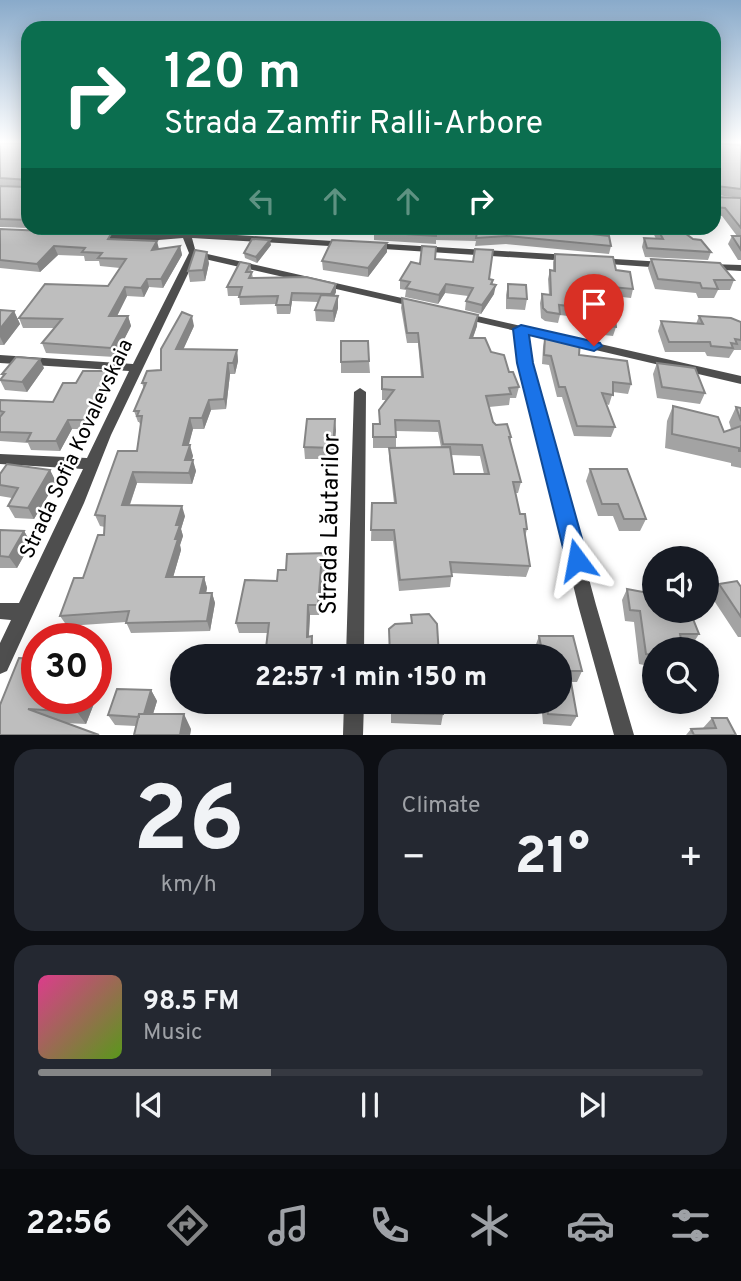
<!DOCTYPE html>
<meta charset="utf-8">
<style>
:root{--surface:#171b24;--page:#242831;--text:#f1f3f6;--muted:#9ea1a6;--line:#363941;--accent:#858687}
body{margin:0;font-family:Overpass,sans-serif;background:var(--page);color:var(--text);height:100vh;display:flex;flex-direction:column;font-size:26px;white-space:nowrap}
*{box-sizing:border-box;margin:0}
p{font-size:23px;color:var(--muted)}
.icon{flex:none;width:38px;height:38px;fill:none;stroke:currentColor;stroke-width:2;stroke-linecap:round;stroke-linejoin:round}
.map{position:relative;height:735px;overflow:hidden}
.sheet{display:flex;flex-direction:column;gap:14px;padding:14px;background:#0d0f14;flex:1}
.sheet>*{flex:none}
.top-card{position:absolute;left:21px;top:21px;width:700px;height:214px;border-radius:21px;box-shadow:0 4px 18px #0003;background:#0b6e4f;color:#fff;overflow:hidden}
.buttons{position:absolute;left:642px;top:546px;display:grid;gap:14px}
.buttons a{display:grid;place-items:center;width:77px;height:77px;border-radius:50%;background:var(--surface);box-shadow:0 4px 18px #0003;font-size:35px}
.speed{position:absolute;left:21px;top:623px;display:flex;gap:14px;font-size:35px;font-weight:700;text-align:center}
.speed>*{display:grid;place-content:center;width:91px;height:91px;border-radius:50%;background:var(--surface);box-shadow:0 4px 18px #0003;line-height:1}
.speed .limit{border:10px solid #d22;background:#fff;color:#111}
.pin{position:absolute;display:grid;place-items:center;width:60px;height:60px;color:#fff;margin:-72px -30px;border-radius:50% 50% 50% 0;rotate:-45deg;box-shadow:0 0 7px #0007}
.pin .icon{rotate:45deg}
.me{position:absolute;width:77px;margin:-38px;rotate:347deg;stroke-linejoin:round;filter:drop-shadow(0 0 5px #0008)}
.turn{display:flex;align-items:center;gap:24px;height:147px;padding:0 28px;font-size:32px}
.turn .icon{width:91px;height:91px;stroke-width:2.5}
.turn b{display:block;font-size:49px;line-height:60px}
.lanes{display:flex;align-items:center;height:66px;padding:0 28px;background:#0003;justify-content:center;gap:35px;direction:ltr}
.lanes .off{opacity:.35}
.big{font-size:52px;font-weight:800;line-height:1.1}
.sheet .tile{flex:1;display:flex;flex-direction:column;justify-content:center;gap:10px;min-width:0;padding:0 24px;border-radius:21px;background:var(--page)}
.sheet .dial{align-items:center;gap:0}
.dial b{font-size:91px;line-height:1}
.song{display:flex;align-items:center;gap:21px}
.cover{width:84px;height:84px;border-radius:10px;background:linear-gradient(135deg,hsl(330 70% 55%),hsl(90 70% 35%))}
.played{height:7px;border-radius:4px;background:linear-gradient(90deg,var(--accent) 35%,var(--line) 35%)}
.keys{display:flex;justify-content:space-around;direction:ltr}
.heat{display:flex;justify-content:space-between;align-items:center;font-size:38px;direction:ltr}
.sheet .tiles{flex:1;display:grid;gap:14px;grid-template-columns:1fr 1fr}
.tile:last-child{grid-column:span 2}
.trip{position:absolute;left:170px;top:644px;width:402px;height:70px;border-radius:35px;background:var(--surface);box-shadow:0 4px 18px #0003;font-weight:800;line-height:70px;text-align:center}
.menu{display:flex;height:112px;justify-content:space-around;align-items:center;background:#090b0e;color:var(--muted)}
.menu .icon{width:49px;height:49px}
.menu .current{color:var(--accent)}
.menu b{font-size:32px;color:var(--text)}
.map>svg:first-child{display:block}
</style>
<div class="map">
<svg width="741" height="735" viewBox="0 0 741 735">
<rect width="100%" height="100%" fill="#fff"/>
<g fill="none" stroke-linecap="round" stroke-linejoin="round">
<path fill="#4e4e4e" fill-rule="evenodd" d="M176,228H185L190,232L349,242V246L346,247L192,238L195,249L203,253L415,301L420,304L415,307L196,257L111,435L84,503L7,671L0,674V643L11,620L0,619V603H19L83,469L0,464V454L87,458L129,371L0,363V355L133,364L189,253L183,238L146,241L98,239L93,236L98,233L146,235L180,233Z
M371,243L569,255L574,258L569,261L368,248L366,246Z
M598,258L664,262L669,265L664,268L595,263L593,261Z
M710,264L741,265V271L706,269L705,267Z
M464,313L741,376V384L527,334L531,363L596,605L634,735H614L578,605L519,363L516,331L460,318L458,316Z
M360,388L366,392L364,656H346L354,392Z
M344,702H364L363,735H343Z"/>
</g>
<path fill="#a3a3a3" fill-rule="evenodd" d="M0,143H28V228H124L121,231L0,227V186L15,187L0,185Z
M714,143H741V144L725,143L741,145V198L716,195L715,197L741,198V260H738L728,244L732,236H737L722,216L714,215Z
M206,228H281L277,235Z
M320,228H347L346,232L320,230Z
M376,228L584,233L611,246L609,254L506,244L475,246L476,241L436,240V244L374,240V232Z
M651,228H678L711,252L708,260L645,257L642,247L644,238L656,239Z
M0,229L113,239L159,249L180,246L182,255L163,288L149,287L144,297L127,296L117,316H128L131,326L115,357L46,353L42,343L55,328H23L19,318L108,286L120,268L100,266L99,261H85L84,256L58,255L40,272L0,268Z
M271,245L257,263L245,258L244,253Z
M387,252L368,277L323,270L322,261Z
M555,254L616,270L633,289L631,298L613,296L616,327L613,336L594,334L592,319L560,315L558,323L545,321L541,318L540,303L542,294L549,295L548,279L550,270L553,271V262Z
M435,259L489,279L492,284L494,294L481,314L465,310L466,301L468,296L445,293L438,304L405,297L406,290L400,289V280L420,264Z
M651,259L734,280L730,290H718L714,298H698L696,293L655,289L648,268Z
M209,263L205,281L190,282L188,271Z
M250,264L253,278L336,284V292L334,296H338V308L334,322L316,321L315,310L318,302L292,301L290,314H277L276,304L240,305L239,296H228L227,287Z
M508,284L527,299L525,310L506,309V295Z
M402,298L477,326L473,338L491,352L509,372L519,387L516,398H510L509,405L489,407L493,422L511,437L510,443L521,482L518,493H515L520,514L527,529L525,537L530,566L526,577L452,573L450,587L399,591L393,541H371L372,503H394L389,459V448H373V424H379V410L386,400H382V377H421L418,343H407L401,308ZM396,431L438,432L441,447L396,448ZM451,455L480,456L484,474H454Z
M0,310L14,311L20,324L4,345H0Z
M699,316L741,322V350H734L729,358L707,356L705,352H665L658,331L661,321L696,324Z
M194,326L183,349L237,350L238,361L235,374H230L226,409L211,410L204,429H193L188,445L193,456L192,460L196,471L192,484L137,483L130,505L185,516L181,529L183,536L180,545L181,550L173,577H204L207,588L206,593H212L215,603L210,631L131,633L126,622L67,626L60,616L83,578L104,535L105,527L100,526L95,515L137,451L141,426L139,422H138L134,411L144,389L142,383L161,370Z
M545,337L579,355L631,384L628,394L613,392L609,405L606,404L615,427L611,437L574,436L562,397H557L549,365L542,364L543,347Z
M341,341L369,361L370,373H341Z
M657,363L705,393L700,404L657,398L653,374Z
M44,368L27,392L5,390L0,380L3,376L2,374Z
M106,371L112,384L88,429H72L60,451L31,450L28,443L0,441V400L53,402L76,383Z
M673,406L724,432L731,429L729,422L736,407L741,408V468L731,466V463L665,448L667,421Z
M336,430L333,459H305L304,447Z
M590,469L646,519L640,531H619L613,516H598L586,481Z
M50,470L56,482L34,519L15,518L8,506L12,498L0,496V474Z
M0,530L24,531L31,543L17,568H0Z
M329,553V577L322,578L319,615H310L309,636H312L313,647V656H265L267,633H239L236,623L286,570Z
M719,584L741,587V637H738L711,596Z
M627,589L680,613L699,634L692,645H682L654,649V667L639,664L634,622L625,621L622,600Z
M539,636L582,671L577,682H571L577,716L571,726L543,724L541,702H560V656H537L535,647Z
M151,690L157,701L153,714L191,729L190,735H134L136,726L115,725L108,715Z
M37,698H93L95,701L86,724L65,723L0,735Z
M391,702H442L443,714L441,725L391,723Z
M712,718L736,735H686L691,729L703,728Z"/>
<path fill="#858585" d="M276,228H281L277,235Z
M270,240L271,245L257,263L256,257Z
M157,241L159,249L152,250Z
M387,243V252L368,277V268Z
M54,246L58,255L40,272L37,264Z
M180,246L182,255L163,288L161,279Z
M207,252L209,263L205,281L203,270Z
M147,279L149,287L144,297L141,288Z
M493,280L492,289L496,285L494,294L481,314L482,305Z
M336,284V292L331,303V294Z
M446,284L445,293L438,304L439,295Z
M125,287L127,296L112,326L109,316Z
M292,293V301L290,314V305Z
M338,296V308L334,322L333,311Z
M14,311L20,324L4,345L0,337V329Z
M478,315L477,326L469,348L470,338Z
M128,316L131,326L115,357L111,348Z
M192,316L194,326L179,359L176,349Z
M237,350L238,361L235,374L233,363Z
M40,359L44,368L27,392L22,382Z
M228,363L230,374L226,409L224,399Z
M106,371L112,384L88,429L84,420Z
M209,400L211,410L204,429L202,418Z
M190,418L193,429L186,456L183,445Z
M335,419L336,430L333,459V448Z
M68,420L72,429L60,451L56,441Z
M190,445L193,456L188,470L185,460Z
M193,460L196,471L192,484L189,473Z
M50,470L56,482L34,519L28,508Z
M133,472L137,483L126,515L122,505Z
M182,506L185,516L181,529L183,536L180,545L181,550L170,588L166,577L176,525Z
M24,531L31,543L17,568L9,557Z
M321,567L322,578L319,615L318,605Z
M204,577L207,588L204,603L200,593Z
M212,593L215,603L210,631L207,621Z
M308,605L310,615L308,647L307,637Z
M312,636L313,647V656H311V653Z
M151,690L157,701L149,727L143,717Z
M83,698H93L95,701L86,724L77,712Z
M184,714L191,729L190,735H180Z"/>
<path fill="#bebebe" stroke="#858585" stroke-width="2" d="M0,143H28V220L0,219V186L25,187L28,180L0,178Z
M714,143L741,145V189L717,186L715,197L741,198V228L725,208L714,207Z
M376,228H576L584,229V233L609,236L611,246L507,236L476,238L477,232L436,231V236L374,232Z
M657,228H678L693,239L701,240L711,252L647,248L644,238L663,239Z
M0,229L111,234L108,239L157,241L152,250L180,246L161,279H147L141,288L125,287L109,316H128L111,348L42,343L62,319L19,318L45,284L108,286L126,259L98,258L102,253L82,252L85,248L54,246L37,264L0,260Z
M732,236H741V250Z
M252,239L270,240L256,257L244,253Z
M332,240L387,243L368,268L322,261Z
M422,246L436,247L435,259L473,262L475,249L493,250L489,279L493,280L491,284L496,285L482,305L466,301L473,288L446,284L439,295L406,288L410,282L400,280L411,262L420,264Z
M195,250L207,252L203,270L188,271Z
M555,254L613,257L616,270L630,272L633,289L612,287L616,327L596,325L595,309L559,305L560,314L547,312L543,308L542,294L551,295L550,270L555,271Z
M651,259L720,263L734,280H714L718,289L702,288L700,283L658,279Z
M240,262L250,264L246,272H252L249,278L306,277L336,284L331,294L292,293L290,305H276L278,296L239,297L242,287H227Z
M508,284L526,285L527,299L508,298Z
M321,295L338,296L333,311L315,310Z
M402,298L478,315L470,338H485L491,352L504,355L509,372H513L519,387L509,388L511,394L486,396L493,422L496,425L507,424L511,437H509L521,482H513L520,514H525L527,529H524L530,566L450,562L452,576L400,580L394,530H371L372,503H396L389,448L450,447L454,474H489L482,445L443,444L439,421L395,420L396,437H373V424H380L379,410L394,390L382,389V377H423L418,333H407Z
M0,310L14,311L0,329Z
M182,312L192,316L176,349L237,350L233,363H228L224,399L209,400L202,418H190L183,445H190L185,460H193L189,473L133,472L122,505L182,506L176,525H180L175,539H178L166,577H204L200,593H212L207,621L126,623L129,611L60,616L74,578H83L98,535H104L105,516L95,515L118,451H137L142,416H137L139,411H134L146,383H142L147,371L161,370V349Z
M699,316L731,318L741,322V340L735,339L737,344L731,343L733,348L711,346L710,342H669L661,321L703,324Z
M545,337L580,341L579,355L627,361L631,384L613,382V395L602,393L615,427L577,426L565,387H559L551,356L544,355Z
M341,341H368L369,361L341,362Z
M16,357L40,359L22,382L0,380L5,374H2Z
M657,363L695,368L705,393L662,387Z
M83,371H106L105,374H109L84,420H68L56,441H27L31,433L0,432V417L4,412L0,411V400L53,402L63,383H76Z
M673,406L718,417L724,432L741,426V451H739V448L672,434Z
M736,407L741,408V421Z
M307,419H335L333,448L304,447Z
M7,464L50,470L28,508L8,506L18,488L0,485V474Z
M590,469H627L646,519H624L618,504H602Z
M0,530L24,531L9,557L0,556Z
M329,553L328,567H321L318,605H308L307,637L312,636L311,653H307L306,656H265L269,623H236L245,580L277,581L278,570H286L287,554Z
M737,581L741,587V617L719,584Z
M627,589L654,594V611H679L680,613L691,614L699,634H680L683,649H654V655L646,654L640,611L630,610Z
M429,614L437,624L439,656H390L389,629L395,624L412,623L411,615Z
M539,636H573L582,671H569L577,716L548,714L546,702H560V656H543Z
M19,658L37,659V698H83L77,712L28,709L99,735H0V705Z
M117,689L151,690L144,714H139V717L108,715Z
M392,702H442L443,714L392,713Z
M139,714H184L180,735H134Z
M712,718H727L736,735H694L691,729L716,728Z"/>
<linearGradient id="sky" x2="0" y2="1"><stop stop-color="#89aaca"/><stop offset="0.58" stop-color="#fff"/><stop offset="1" stop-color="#fff" stop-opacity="0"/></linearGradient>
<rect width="741" height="245" fill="url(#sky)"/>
<path fill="#1a73e8" stroke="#114b97" stroke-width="2" d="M521,325L600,343L602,346L594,351L529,335L533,363L588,560L584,566L577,569L569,566L566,560L517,363L513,329Z"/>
<g text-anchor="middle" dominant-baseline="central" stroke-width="5" stroke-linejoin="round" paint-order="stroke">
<g font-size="21" fill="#000" stroke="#fff">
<text transform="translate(77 449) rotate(-65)">Strada Sofia Kovalevskaia</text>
</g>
<g font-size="24" fill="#000" stroke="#fff">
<text transform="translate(331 524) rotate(-89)">Strada Lăutarilor</text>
</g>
</g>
</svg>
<div class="buttons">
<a><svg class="icon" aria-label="sound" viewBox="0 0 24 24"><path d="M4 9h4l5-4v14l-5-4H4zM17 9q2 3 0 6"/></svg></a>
<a><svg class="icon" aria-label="search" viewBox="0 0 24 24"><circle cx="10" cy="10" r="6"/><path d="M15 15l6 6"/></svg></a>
</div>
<div class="speed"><div class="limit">30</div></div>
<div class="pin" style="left:594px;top:346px;background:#d93025"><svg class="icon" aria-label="arrive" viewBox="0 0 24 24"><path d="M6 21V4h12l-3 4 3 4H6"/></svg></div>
<svg class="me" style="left:577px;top:560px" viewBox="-20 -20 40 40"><path d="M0-17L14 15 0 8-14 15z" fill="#1a73e8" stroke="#fff" stroke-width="4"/></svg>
<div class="trip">22:57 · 1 min · 150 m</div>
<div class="top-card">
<div class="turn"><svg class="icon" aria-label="right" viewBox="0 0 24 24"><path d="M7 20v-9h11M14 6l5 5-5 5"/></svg><div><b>120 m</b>Strada Zamfir Ralli-Arbore</div></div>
<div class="lanes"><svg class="icon off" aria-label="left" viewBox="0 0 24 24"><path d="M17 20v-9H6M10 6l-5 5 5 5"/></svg><svg class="icon off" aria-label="ahead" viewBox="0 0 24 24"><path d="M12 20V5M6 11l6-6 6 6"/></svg><svg class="icon off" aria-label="ahead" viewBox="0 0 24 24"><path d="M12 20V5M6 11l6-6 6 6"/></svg><svg class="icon" aria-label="right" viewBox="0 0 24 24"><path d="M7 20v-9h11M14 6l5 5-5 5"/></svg></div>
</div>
</div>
<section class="sheet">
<div class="tiles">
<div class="tile dial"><b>26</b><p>km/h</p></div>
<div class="tile"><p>Climate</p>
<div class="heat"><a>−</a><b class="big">21°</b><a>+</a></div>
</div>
<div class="tile">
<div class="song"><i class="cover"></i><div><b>98.5 FM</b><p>Music</p></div></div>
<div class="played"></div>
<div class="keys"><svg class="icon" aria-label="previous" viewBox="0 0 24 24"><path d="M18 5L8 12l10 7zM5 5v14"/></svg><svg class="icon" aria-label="pause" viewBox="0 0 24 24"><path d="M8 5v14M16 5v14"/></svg><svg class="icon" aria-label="next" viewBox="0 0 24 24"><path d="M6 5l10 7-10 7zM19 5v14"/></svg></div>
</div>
</div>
</section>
<nav class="menu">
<b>22:56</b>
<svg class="icon current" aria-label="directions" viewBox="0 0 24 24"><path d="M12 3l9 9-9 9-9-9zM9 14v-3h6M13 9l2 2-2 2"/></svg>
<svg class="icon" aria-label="music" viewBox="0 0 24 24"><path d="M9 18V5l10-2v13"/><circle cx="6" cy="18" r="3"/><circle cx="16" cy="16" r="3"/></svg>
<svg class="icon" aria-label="phone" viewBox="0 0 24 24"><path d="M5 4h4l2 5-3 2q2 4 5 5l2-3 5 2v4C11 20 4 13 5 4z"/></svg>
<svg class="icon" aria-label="climate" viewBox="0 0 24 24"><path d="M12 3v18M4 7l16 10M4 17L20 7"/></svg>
<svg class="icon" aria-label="car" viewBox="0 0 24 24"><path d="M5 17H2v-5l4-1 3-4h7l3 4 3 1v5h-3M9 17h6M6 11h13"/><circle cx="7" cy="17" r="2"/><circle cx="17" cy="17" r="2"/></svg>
<svg class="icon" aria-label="filters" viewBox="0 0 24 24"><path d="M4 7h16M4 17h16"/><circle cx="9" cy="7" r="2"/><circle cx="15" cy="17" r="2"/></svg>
</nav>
